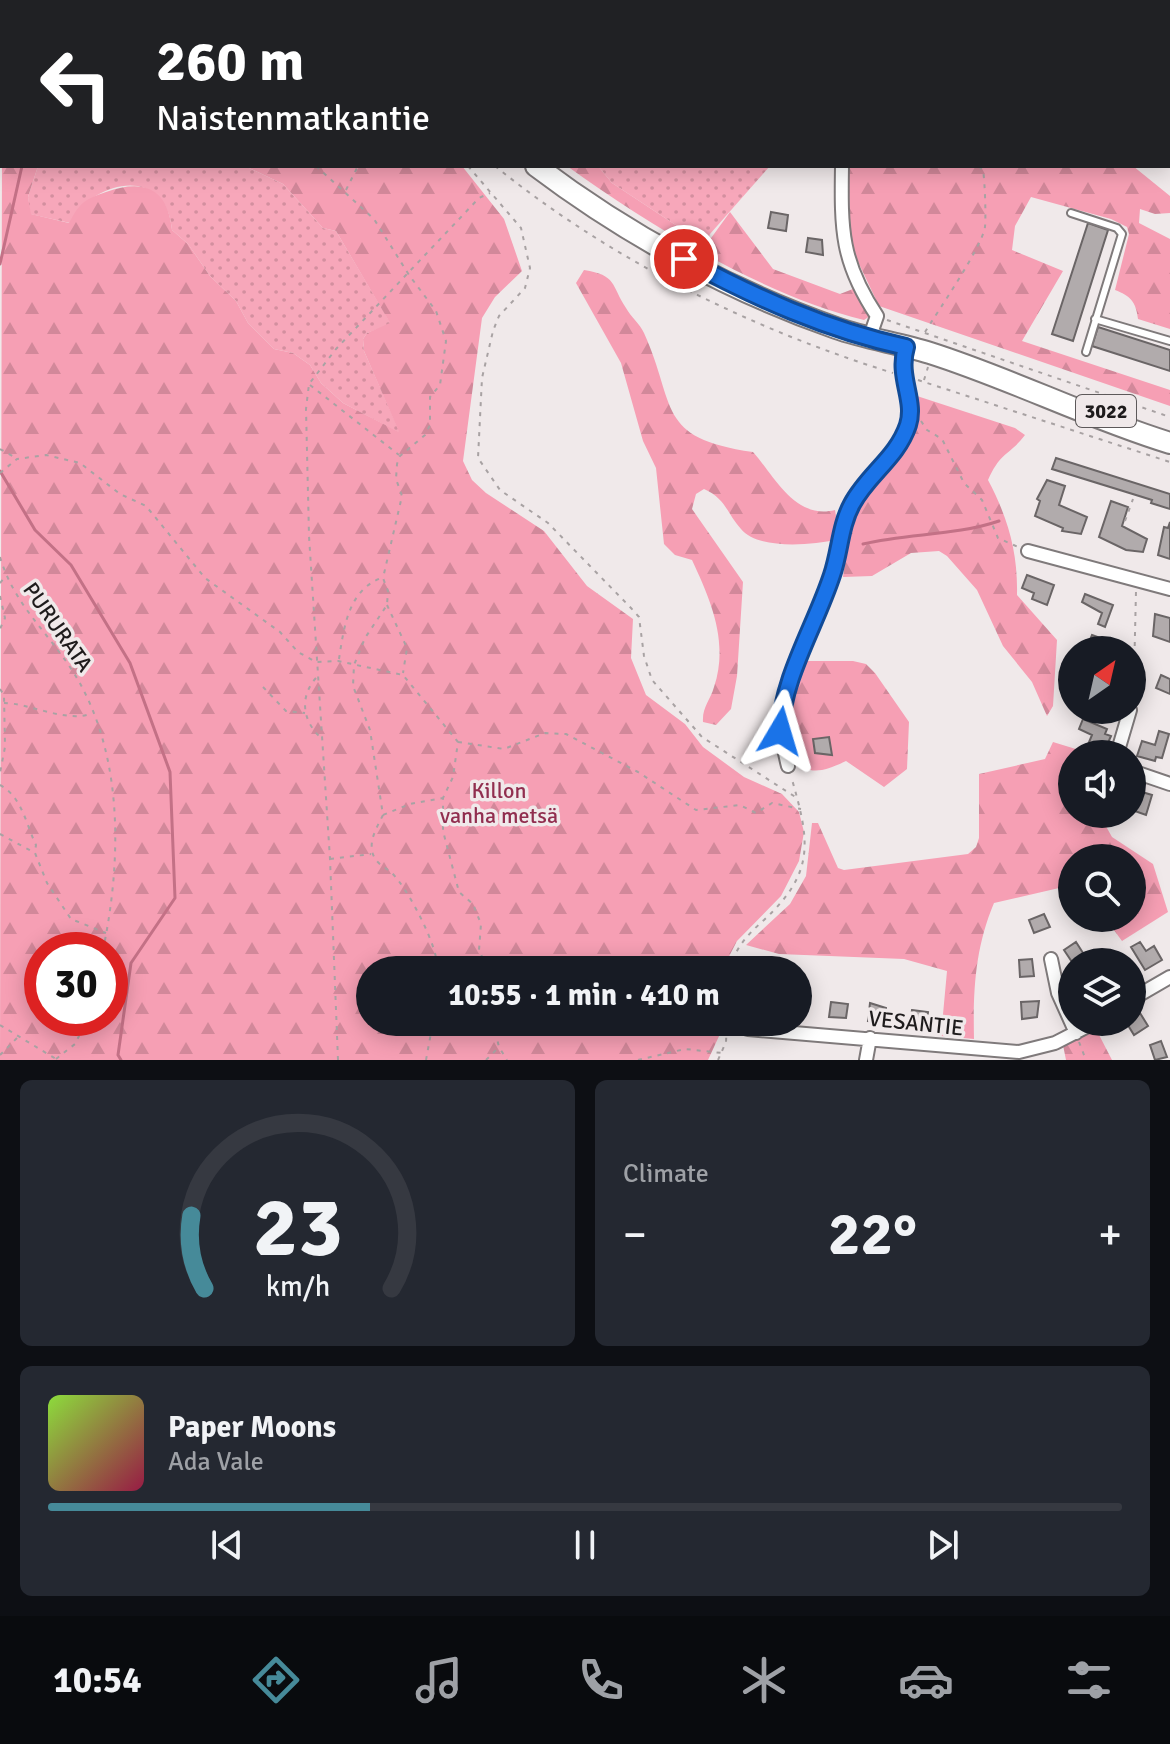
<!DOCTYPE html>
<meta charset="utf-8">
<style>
:root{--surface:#171b24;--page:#242831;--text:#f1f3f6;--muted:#9ea1a6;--line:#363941;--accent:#468a99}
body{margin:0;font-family:Signika,sans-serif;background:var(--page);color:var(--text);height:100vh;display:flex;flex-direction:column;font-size:30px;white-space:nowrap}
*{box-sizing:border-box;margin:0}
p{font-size:26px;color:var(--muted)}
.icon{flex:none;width:44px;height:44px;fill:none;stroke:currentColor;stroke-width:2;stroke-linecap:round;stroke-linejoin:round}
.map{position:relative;height:1060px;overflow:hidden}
.side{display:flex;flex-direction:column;gap:20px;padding:20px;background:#0d0f14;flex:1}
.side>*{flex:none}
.banner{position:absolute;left:0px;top:0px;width:1170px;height:168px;box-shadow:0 4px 20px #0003;background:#202124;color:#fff;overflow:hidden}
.needle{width:52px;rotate:34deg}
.tools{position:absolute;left:1058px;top:636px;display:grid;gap:16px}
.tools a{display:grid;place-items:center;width:88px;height:88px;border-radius:50%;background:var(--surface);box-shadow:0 4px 20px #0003;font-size:40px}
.speed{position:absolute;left:24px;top:932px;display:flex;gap:16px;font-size:40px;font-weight:700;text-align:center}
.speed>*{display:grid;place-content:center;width:104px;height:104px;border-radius:50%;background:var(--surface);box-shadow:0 4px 20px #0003;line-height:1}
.speed .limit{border:12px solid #d22;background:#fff;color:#111}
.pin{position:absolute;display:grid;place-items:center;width:68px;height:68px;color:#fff;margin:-34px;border:4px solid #fff;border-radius:50%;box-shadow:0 2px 8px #0007}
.me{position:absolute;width:88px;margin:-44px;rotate:7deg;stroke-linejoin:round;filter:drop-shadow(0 0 6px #0008)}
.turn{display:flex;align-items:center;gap:28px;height:168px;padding:0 24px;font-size:36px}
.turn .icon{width:104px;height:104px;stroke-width:2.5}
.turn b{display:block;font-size:56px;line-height:68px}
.big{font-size:60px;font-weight:700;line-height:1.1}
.side .tile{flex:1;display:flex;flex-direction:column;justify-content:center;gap:12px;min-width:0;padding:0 28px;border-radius:12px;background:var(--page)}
.side .dial{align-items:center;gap:0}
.dial svg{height:208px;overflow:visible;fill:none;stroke:var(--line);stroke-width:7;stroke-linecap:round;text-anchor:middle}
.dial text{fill:var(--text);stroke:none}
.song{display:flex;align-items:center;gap:24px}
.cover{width:96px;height:96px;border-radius:12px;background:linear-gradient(135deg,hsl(90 70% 55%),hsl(340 70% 35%))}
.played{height:8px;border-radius:4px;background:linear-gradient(90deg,var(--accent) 30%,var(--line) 30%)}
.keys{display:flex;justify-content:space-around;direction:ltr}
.heat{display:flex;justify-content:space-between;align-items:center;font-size:44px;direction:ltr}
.side .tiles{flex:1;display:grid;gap:20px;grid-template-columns:1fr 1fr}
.tile:last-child{grid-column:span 2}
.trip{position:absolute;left:356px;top:956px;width:456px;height:80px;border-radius:40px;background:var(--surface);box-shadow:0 4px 20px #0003;font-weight:700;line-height:80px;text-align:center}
.menu{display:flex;height:128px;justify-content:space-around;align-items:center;background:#090b0e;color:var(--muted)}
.menu .icon{width:56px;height:56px}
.menu .active{color:var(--accent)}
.menu b{font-size:36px;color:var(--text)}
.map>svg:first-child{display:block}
</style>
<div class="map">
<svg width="1170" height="1060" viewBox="0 0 1170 1060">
<defs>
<pattern id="green-dots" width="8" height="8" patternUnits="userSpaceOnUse" patternTransform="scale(2)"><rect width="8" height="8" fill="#f7a7ba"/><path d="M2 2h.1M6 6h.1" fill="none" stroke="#d38f9f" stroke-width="1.8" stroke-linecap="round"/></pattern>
<pattern id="forest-firs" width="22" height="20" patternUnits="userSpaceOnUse" patternTransform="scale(2)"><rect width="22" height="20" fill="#f69fb4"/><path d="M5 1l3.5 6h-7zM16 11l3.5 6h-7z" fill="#d2889a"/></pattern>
</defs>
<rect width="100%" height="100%" fill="#f0e9ea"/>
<path fill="url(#green-dots)" d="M38,166H245L283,184L323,228L336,231L391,324L367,333L363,339L364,351L400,433L343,403L321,383L310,365L293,353L274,349L248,323L236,301L210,276L188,244L172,230C166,164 93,180 70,223L30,214L28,197Z
M598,166H770L710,234L706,245L612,183Z"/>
<path fill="url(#forest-firs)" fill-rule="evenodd" d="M2,147V166H38L28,197L31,214L69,223C72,218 75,211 79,207C85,199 97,195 106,192C145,178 168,189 172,230L188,244L210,276L236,301L248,323L274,349L293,353L310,365L321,383L343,403L399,432L364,351L363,339L367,333L390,323L336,231L323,228L283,184L245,166H462L504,219L522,271L495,297L482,318L463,461L472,480L486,493L544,531L587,586L633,619L631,658L646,695L685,724L703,747L744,777L782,794L799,812L804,832L799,861L781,896L737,941L722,970H370V1022H719L720,1034L708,1060H0ZM42,950H110V1018H42Z
M567,166H598L612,183L706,245L730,212L773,269L840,294L858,287L870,316L864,320C762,295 652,227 567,166Z
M848,166H1133L1170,196V213L1155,214L1140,209L1139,223L1170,239V329L1138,319C1136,301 1130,296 1115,290L1129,234L1127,227L1111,219L1031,197L1015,226L1012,250L1063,271L1022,341L1170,390V406L879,306L851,247Z
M584,270C617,275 611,285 626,308C631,317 640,324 644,333C677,406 655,438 753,452C775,477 795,520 835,510L839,534L836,540C811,545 758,550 741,529C726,512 726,499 704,489L696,494L692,509L743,582L737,676L731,709L716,725L703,722C702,707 710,701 714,687C729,642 711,601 692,560L675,555L664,544L656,468L643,441L621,363L576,283Z
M917,396L1015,428L1025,435C1009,456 1001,451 988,480C1008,518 1018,552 1017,595L1057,640L1053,706L1047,716L1032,682L1003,646L977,590L947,556L939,551L911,553L872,576L843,577L850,524L860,503L909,441Z
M802,661H853L866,664L875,673L909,722L907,769L884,787L846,761C821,773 810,775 787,759L783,719Z
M1053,742L1092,754H1072V814H1099L1112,837L1153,864L1168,912L1122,941L1105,918H1132V858H1072V885L994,903C975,948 973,991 974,1039L941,1036L947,971L904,959L779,954L746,945L790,904L806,876L812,823H818L838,868L844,870L968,854L976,847L979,838V774L1045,759Z
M1096,1029L1112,1060H1066L1063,1045Z"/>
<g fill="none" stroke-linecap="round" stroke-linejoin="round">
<path stroke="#c37186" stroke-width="3" d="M91,2V0
M0,264L22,166
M0,471L35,530L71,565L130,663L170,772L175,898L131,963L118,1055L121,1060
M863,544C908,533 955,536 999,521"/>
</g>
<path fill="#b1abac" stroke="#6a6566" stroke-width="2" d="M771,212L788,215L786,231L768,228Z
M1088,223L1108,230L1073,341L1052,334Z
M808,238L822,240L823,255L806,252Z
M1098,327L1170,350V371L1092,346Z
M1056,458L1170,494V509L1151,503L1152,500L1052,469Z
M1047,480L1065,486L1059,505L1087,517L1081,534L1062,531L1063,528L1035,516L1040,501L1037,499Z
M1111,501L1128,507L1122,526L1147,539L1143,552L1126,550L1099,537Z
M1170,522V559L1158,555L1164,527L1168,528Z
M1027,575L1054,585L1047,605L1032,599L1034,593L1022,588Z
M1085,594L1113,605L1105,627L1098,624L1102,613L1082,602Z
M1155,614L1170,618V642L1153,636Z
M1092,635L1117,644L1115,650H1086Z
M1161,675L1170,679V694L1156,688Z
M1083,719L1107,729L1105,734L1111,736L1103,754L1087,747L1092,735L1079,729Z
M1159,731L1169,734L1162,758L1156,757L1155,761L1137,756L1142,741L1155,745Z
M829,737L832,755L815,753L813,739Z
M1132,789L1152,795L1146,815L1132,810Z
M1044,914L1050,927L1034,933L1029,920Z
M1076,942L1085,956L1072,962L1064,950Z
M1140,942L1146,951L1154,946L1162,960L1145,970L1131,947Z
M1032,959L1034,976L1020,977L1019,960Z
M1039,1001L1037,1017L1022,1019L1021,1002Z
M831,1002L848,1004L846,1018L829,1017Z
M870,1003L886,1008L885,1022L868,1021Z
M912,1010L928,1012L926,1027L910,1025Z
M1140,1013L1148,1026L1134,1035L1126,1022H1132Z
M1161,1041L1167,1057L1155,1060L1150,1045Z"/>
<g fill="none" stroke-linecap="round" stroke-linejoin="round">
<g stroke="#7f7a7b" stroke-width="10">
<path id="service" d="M1071,213L1117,228L1122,234L1086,352
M1095,319L1170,341"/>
</g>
<g stroke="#7f7a7b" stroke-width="16">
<path id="minor" d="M691,0L703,2
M760,2L761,0
M1168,85H1170
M842,166C841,230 841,262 877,316L869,339
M1028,551L1170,589
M1132,700L1134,687
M1117,754L1130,710
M788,766C768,695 808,645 830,580C839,555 839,527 852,504C868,474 897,458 908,425C916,400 896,377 906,347
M1132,771L1170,784
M1051,959L1058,993L1076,1033
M1132,999L1170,977
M748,1029L1019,1052L1055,1043L1096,1022
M866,1060L870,1038"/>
</g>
<g stroke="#7f7a7b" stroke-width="24">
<path id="primary" d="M339,0L341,2
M358,0L360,2
M536,166C626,234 730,291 836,328C867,339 899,343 930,353C1012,379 1088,418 1170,443"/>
</g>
<path stroke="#a8a2a3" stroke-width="2" stroke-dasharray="4 6" stroke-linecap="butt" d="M144,0L145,2
M194,0L196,2
M300,0L302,2
M846,2L847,0
M1168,138L1170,139
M316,166L374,219L409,275L436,311L446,341L440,385L430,397V425L425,435L400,456L397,464L396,479L402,496L383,578L388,591L387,605L365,638L354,665L353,686L370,730L383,815L410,804L443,798
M468,166L521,228L530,268L525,288L499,316L493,331L482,378L478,458L500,490L548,523L631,608L639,617L644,656L652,680L702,737L797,798
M495,166C611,260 751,329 893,373
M346,190L358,166
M887,320L1170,417
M925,332C938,311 982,247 985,227C986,217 985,182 983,170L978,166
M918,380L1170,462
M924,380L928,367
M310,385L399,455
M921,421L927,430L942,439L964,483L982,500L998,538L1018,547
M0,449L16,458
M0,473L17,459L46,455L80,463L120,494L146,506L205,578L280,632L298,652L316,662L338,661L403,675L458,742L453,777L443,798V831L459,892L473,904L481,924L479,950L488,970
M1125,521L1133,499
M0,557C14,604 45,629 72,670C124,751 122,859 103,950
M0,583L5,577
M0,596L5,618L0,629
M387,605L407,648L403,673
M339,659C344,627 348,591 381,578
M1134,676L1136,591
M316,678C300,696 302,719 319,736
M263,687L286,711L305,713
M0,689L4,695L5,747L0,773
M4,703C29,703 69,724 92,713
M458,742L504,749L545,733L566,734L638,772L696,810L740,805L756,813L772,803L801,809
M0,785C22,797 26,824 36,845L35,851
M383,815C377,827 370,838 372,851C375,864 384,866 392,873C408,889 440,949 437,970
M0,834L35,853L47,883L71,919L106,933
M330,859L371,854
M730,970C734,949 748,934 764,920C817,871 809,839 791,776
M493,1022L499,1047L507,1060
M0,1025L56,1059
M494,1027L503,1022
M1079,1042L1086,1060
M0,1055L18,1037
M56,1059L75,1044L88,1018
M338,1060L330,859L309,536L306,409L309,384L336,349L479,198L490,193
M426,1060L433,1022
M486,1060L499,1047
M638,1060L685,1049L722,1053
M718,1060L726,1042L727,1022"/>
<use href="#service" stroke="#fff" stroke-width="6"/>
<use href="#minor" stroke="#fff" stroke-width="12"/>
<use href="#primary" stroke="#fff" stroke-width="20"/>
</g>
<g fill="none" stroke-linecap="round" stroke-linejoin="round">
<g stroke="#114b97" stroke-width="20">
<path id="route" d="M684,259C754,297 827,330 906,347C897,377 916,400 908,425C897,458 868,474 852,504C840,526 840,552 832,575C815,627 783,676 780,731"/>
</g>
<use href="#route" stroke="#1a73e8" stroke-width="14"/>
</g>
<g text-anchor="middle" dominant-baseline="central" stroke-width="7" stroke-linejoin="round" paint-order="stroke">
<rect fill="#f0e9ea" stroke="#5d595a" stroke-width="2" x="1076" y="395" width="60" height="32" rx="6"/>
<g font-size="20" font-weight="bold" fill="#1e1b1c">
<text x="1106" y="411">3022</text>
</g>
<g font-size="22" fill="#1e1b1c" stroke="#f0e9ea">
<text transform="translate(58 627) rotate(55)">PURURATA</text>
<text transform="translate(916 1023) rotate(6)">VESANTIE</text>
</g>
<g font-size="22" fill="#912e4f" stroke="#f0e9ea">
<text x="499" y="790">Killon<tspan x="499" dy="25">vanha metsä</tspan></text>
</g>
</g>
</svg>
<div class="tools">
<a><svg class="needle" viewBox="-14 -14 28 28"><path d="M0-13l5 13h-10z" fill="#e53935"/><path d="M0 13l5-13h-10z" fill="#9ea1a6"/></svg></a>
<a><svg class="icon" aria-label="sound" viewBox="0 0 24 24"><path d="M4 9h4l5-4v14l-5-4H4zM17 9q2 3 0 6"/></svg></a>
<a><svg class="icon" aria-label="search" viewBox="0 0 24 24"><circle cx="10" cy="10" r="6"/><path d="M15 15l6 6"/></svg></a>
<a><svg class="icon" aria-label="layers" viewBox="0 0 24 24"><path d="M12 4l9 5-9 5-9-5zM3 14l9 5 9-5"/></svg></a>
</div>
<div class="speed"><div class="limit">30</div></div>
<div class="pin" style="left:684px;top:259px;background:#d93025"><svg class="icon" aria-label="arrive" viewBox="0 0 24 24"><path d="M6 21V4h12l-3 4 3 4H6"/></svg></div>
<svg class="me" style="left:780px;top:731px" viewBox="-20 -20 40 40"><path d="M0-17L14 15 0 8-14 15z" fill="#1a73e8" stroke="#fff" stroke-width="4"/></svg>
<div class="trip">10:55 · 1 min · 410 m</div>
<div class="banner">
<div class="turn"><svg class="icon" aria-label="left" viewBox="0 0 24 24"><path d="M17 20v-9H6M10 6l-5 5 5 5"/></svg><div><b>260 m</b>Naistenmatkantie</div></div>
</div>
</div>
<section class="side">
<div class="tiles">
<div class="tile dial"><svg viewBox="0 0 100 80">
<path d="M14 69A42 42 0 1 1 86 69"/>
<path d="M14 69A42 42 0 0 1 9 41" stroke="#468a99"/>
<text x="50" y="56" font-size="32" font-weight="700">23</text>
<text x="50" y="72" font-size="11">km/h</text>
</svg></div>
<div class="tile"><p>Climate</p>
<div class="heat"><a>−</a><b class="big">22°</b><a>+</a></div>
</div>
<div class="tile">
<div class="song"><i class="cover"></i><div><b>Paper Moons</b><p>Ada Vale</p></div></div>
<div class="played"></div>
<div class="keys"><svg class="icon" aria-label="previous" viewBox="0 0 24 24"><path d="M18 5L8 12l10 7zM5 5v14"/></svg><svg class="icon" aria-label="pause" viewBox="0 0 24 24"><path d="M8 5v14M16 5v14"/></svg><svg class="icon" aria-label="next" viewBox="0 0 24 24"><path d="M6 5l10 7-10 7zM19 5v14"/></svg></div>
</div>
</div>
</section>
<nav class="menu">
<b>10:54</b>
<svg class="icon active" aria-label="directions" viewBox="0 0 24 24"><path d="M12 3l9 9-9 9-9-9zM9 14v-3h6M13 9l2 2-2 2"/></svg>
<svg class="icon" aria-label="music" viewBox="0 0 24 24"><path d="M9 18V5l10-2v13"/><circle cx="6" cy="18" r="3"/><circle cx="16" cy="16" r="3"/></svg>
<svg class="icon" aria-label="phone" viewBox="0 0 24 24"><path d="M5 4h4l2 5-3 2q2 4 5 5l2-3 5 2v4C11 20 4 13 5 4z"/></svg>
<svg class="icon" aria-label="climate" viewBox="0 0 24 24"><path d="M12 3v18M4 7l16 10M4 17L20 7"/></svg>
<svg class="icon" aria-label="car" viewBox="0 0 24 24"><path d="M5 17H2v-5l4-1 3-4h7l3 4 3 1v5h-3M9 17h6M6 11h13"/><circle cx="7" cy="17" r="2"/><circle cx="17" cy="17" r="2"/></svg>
<svg class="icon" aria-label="filters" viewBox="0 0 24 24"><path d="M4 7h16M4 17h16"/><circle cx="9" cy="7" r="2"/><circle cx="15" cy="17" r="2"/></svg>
</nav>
